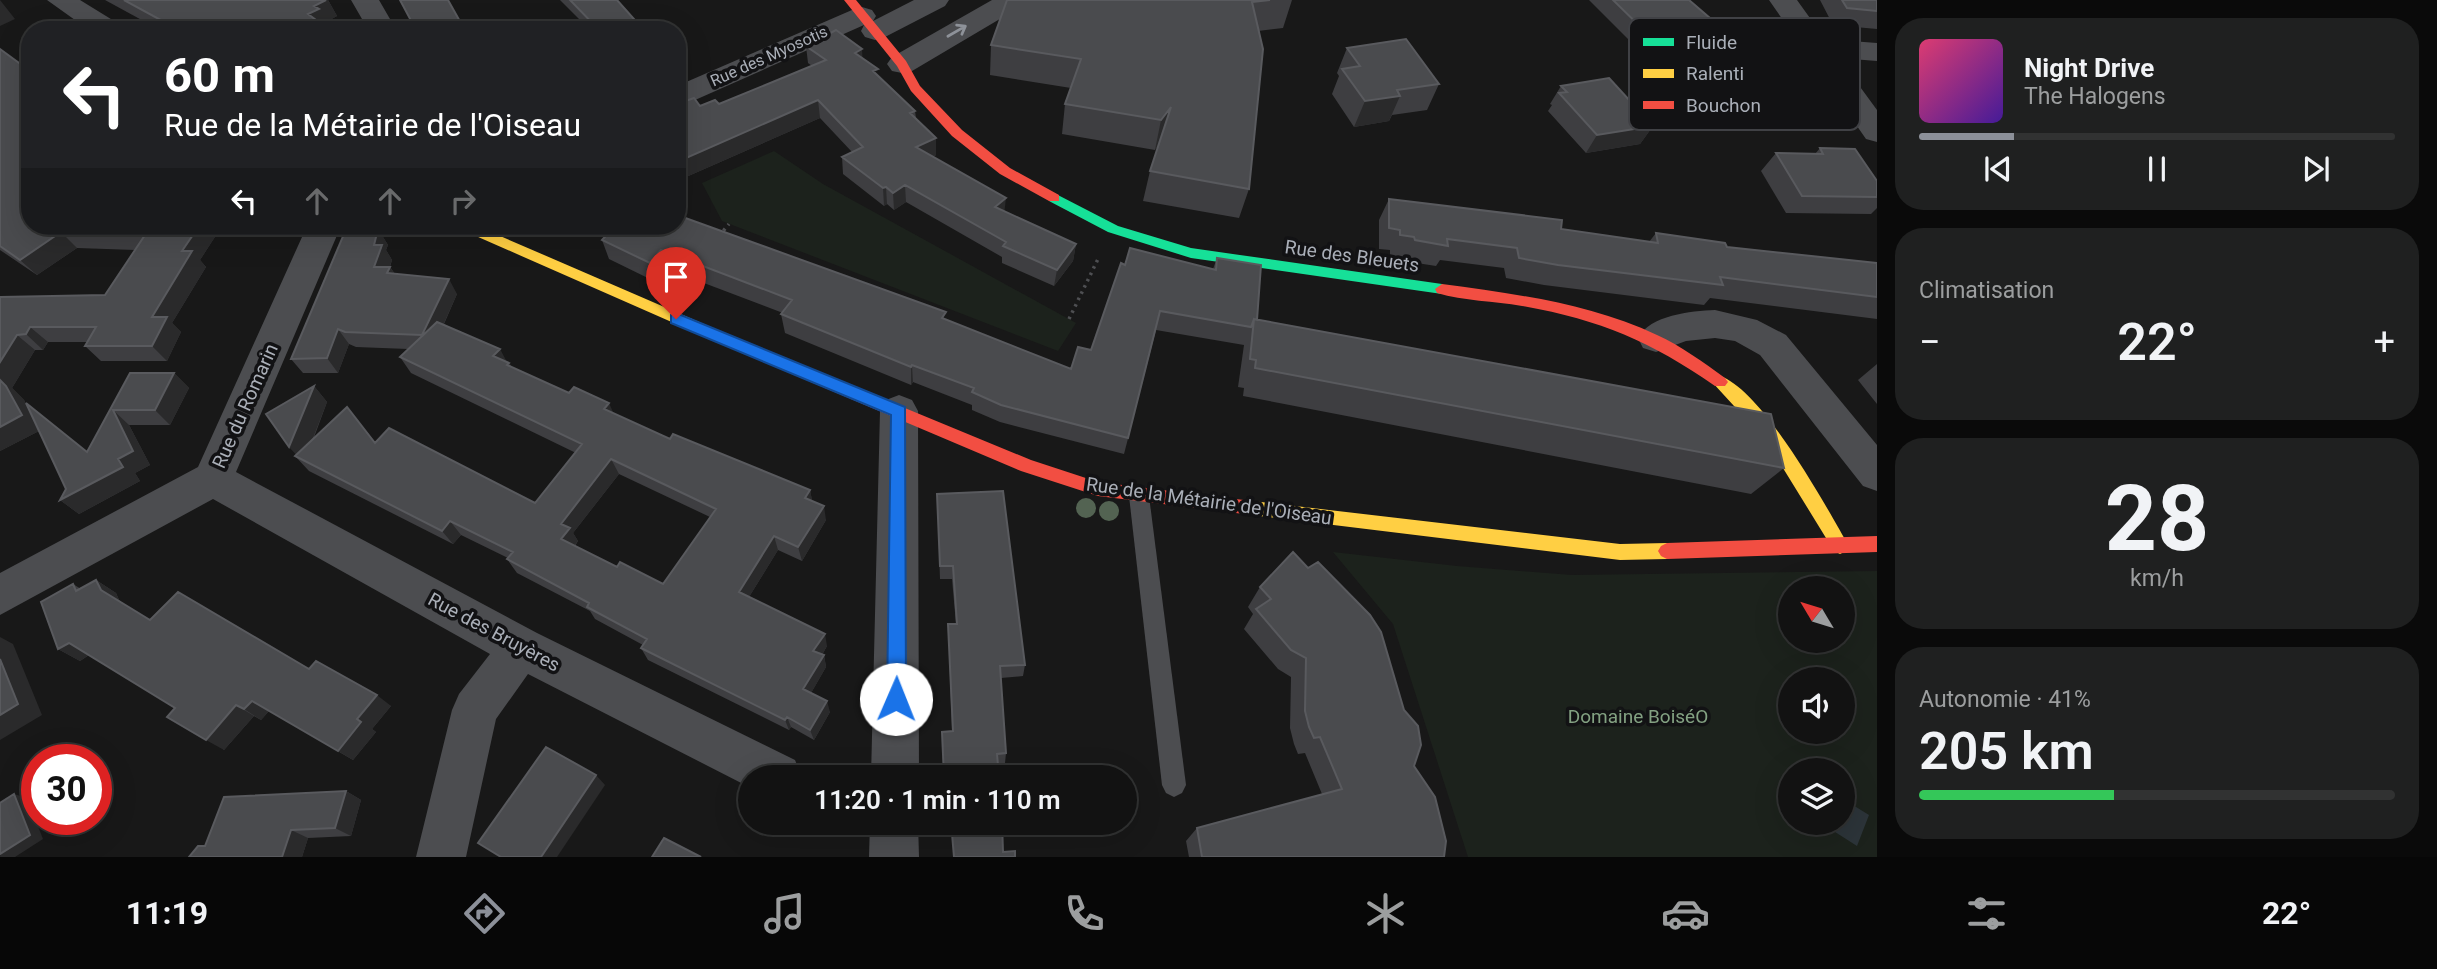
<!DOCTYPE html>
<html lang="fr">
<meta charset="utf-8">
<style>
:root{--surface:#121212;--page:#1f2020;--text:#f1f3f6;--muted:#9c9e9f;--line:#313232;--accent:#8c9099}
body{margin:0;font-family:Roboto,sans-serif;background:var(--page);color:var(--text);height:100vh;display:flex;flex-direction:column;font-size:26px;white-space:nowrap}
*{box-sizing:border-box;margin:0}
p{font-size:23px;color:var(--muted)}
.icon{flex:none;width:38px;height:38px;fill:none;stroke:currentColor;stroke-width:2;stroke-linecap:round;stroke-linejoin:round}
.map{position:relative;flex:1;overflow:hidden}
.panel{display:flex;flex-direction:column;gap:18px;padding:18px;background:#0a0a0a;width:560px}
.panel>*{flex:none}
.banner{position:absolute;left:21px;top:21px;width:665px;height:214px;border-radius:28px;box-shadow:0 7px 28px #0002,0 0 0 2px var(--line);background:#202124;color:#fff;overflow:hidden}
.needle{width:46px;rotate:308deg}
.controls{position:absolute;left:1778px;top:576px;display:grid;gap:14px}
.controls a{display:grid;place-items:center;width:77px;height:77px;border-radius:50%;background:var(--surface);box-shadow:0 7px 28px #0002,0 0 0 2px var(--line);font-size:35px}
.speed{position:absolute;left:21px;top:744px;display:flex;gap:14px;font-size:35px;font-weight:700;text-align:center}
.speed>*{display:grid;place-content:center;width:91px;height:91px;border-radius:50%;background:var(--surface);box-shadow:0 7px 28px #0002,0 0 0 2px var(--line);line-height:1}
.speed .limit{border:10px solid #d22;background:#fff;color:#111}
.pin{position:absolute;display:grid;place-items:center;width:60px;height:60px;color:#fff;margin:-72px -30px;border-radius:50% 50% 50% 0;rotate:-45deg;box-shadow:0 0 7px #0007}
.pin .icon{rotate:45deg}
.me{position:absolute;width:77px;margin:-38px;rotate:1deg;stroke-linejoin:round;filter:drop-shadow(0 0 5px #0008)}
.turn{display:flex;align-items:center;gap:24px;height:147px;padding:0 28px;font-size:32px}
.turn .icon{width:91px;height:91px;stroke-width:2.5}
.turn b{display:block;font-size:49px;line-height:60px}
.lanes{display:flex;align-items:center;height:66px;padding:0 28px;background:#0003;justify-content:center;gap:35px;direction:ltr}
.lanes .off{opacity:.35}
.big{font-size:52px;font-weight:600;line-height:1.1}
.panel .card{flex:1;display:flex;flex-direction:column;justify-content:center;gap:10px;min-width:0;padding:0 24px;border-radius:28px;background:var(--page)}
.panel .dial{align-items:center;gap:0}
.dial b{font-size:91px;line-height:1}
.song{display:flex;align-items:center;gap:21px}
.cover{width:84px;height:84px;border-radius:10px;background:linear-gradient(135deg,hsl(340 70% 55%),hsl(260 70% 35%))}
.played{height:7px;border-radius:4px;background:linear-gradient(90deg,var(--accent) 20%,var(--line) 20%)}
.keys{display:flex;justify-content:space-around;direction:ltr}
.heat{display:flex;justify-content:space-between;align-items:center;font-size:38px;direction:ltr}
.charge{height:10px;border-radius:5px;background:linear-gradient(90deg,#34c759 41%,var(--line) 0)}
.trip{position:absolute;left:738px;top:765px;width:399px;height:70px;border-radius:35px;background:var(--surface);box-shadow:0 7px 28px #0002,0 0 0 2px var(--line);font-weight:600;line-height:70px;text-align:center}
.dock{display:flex;height:112px;justify-content:space-around;align-items:center;background:#070707;color:var(--muted)}
.dock .icon{width:49px;height:49px}
.dock .selected{color:var(--accent)}
.dock b{font-size:32px;color:var(--text)}
main{display:flex;flex:1;min-height:0}
.map>svg:first-child{display:block}
</style>
<main>
<div class="map">
<svg width="1877" height="857" viewBox="0 0 1877 857">
<rect width="100%" height="100%" fill="#181818"/>
<path fill="#1c221c" fill-rule="evenodd" d="M774,151L823,184L1076,323L1058,351L722,221L702,183Z
M1333,552L1457,566L1572,575L1877,571V857H1468L1393,624ZM1790,588H1843V640H1790ZM1790,679H1843V732H1790ZM1790,770H1843V822H1790Z"/>
<path fill="#2c3439" d="M1843,799L1869,815L1857,846L1821,823L1843,822Z"/>
<g fill="none" stroke-linecap="round" stroke-linejoin="round">
<path stroke="#4e4f52" stroke-width="3.5" stroke-dasharray="2.5 4.5" stroke-linecap="butt" d="M719,236L729,224
M674,285L687,270
M1069,319L1099,257"/>
<path fill="#4c4d50" fill-rule="evenodd" d="M1139,487L1146,490L1149,496L1186,785L1182,793L1174,797L1166,793L1162,785L1129,496L1132,490Z"/>
<path fill="#4c4d50" fill-rule="evenodd" d="M47,0H80L119,24L123,30H89Z
M351,0H379L390,19L391,30H363L362,19Z
M914,0H949L945,6L885,37L875,40L865,37L861,31L864,25L677,108V86L852,10L862,7L872,10L876,16L873,21Z
M992,0H1026L1022,6L912,71L902,73L892,71L887,64L892,57Z
M1769,0H1797L1825,39L1877,43V61L1839,58L1877,110V142L1866,139Z
M307,226H341L236,472L537,633L795,760L802,777H751V788L528,674L496,719L466,857H416L452,710L459,694L490,654L213,499L0,615V573L198,467Z
M1715,310L1757,320L1786,335L1877,445V491L1863,486L1760,355L1735,341L1715,338L1686,341L1656,352L1643,348L1638,338C1650,315 1691,311 1715,310Z
M899,395L912,400L918,411L919,777H871L880,411L886,400Z
M870,822H918L919,857H869Z"/>
<path fill="#16e098" fill-rule="evenodd" d="M1054,193L1118,226L1191,248L1442,284L1449,289L1442,294L1191,258L1108,232L1049,201V195Z"/>
<path fill="#ffcf43" fill-rule="evenodd" d="M458,226H477L743,341L745,345L738,351L733,349L460,229Z
M1720,376C1762,390 1823,501 1846,541L1848,546L1846,551L1840,554L1834,551L1767,442L1712,382L1715,378Z
M1252,501L1620,544L1667,543L1673,546L1676,551L1673,556L1667,559L1620,560L1252,515L1246,513L1244,508L1246,503Z"/>
<path fill="#f24e42" fill-rule="evenodd" d="M844,0H856L906,61L920,86L962,130L1010,168L1059,195V201H1049L1000,174L952,136L911,91L897,66Z
M1442,284C1515,294 1589,303 1657,335C1681,346 1703,362 1725,378L1728,382L1725,386H1715C1650,341 1600,320 1522,306C1494,301 1464,301 1437,293L1435,289Z
M738,339L1031,460L1098,482L1252,501L1258,503L1260,508L1258,513L1252,515L1098,496L1021,471L733,349L731,345L733,341Z
M1877,536V552L1667,559L1661,556L1658,551L1661,546L1667,543Z"/>
</g>
<g fill="#536352">
<circle cx="1086" cy="508" r="10"/>
<circle cx="1109" cy="511" r="10"/>
</g>
<path fill="#3e3e41" fill-rule="evenodd" d="M105,0H328L337,16L326,22L328,26L325,28L326,30H160Z
M560,0H617L642,30H590Z
M1007,0H1292L1283,28L1258,31L1249,189L1239,218L1143,201L1150,171L1158,145L1155,150L1062,134L1065,104L1071,88L990,75L991,45Z
M1589,0H1689L1714,47L1648,59Z
M1820,0H1877V29L1833,25Z
M806,46L863,58L878,76L915,111L916,118L936,138V155L933,157L1005,212L1076,244L1073,261L1054,286L1002,263V257L906,202L894,210L887,204L884,206L843,174L842,157L852,152L820,118L677,181V104L700,106L719,104L812,66L808,63Z
M1347,48L1439,84L1427,110L1392,115L1389,121L1354,127L1332,94L1339,76L1337,73Z
M0,49L30,226H222L200,260L206,267L172,323L181,332L167,361H101L85,346L87,342H48L43,350H35L12,388L24,400L28,407L87,452L130,373H174L189,388L170,425H129L150,465L135,473L140,481L79,514L60,500L66,489L39,431L0,451V297L105,295L135,250L77,248L37,275L0,250Z
M1561,86L1653,126L1640,144L1586,153L1548,111L1552,105L1550,104Z
M1820,148L1877,181V208L1871,214L1786,213L1761,171L1776,153L1815,154Z
M1389,199L1561,229L1649,242L1656,233L1727,247L1877,263V319L1710,298L1704,305L1544,285L1506,278L1504,268L1440,260L1436,266L1404,261L1403,257L1390,255V250L1379,249V220Z
M523,226H553L544,234Z
M615,226L946,320L1071,369L1091,350L1125,265L1213,269L1217,258L1257,320L1784,468L1751,494L1243,396L1244,388L1238,387L1244,345L1156,330L1124,454L1000,422L972,410V405L913,382L911,385L785,333L781,314L783,313L667,269L656,282L609,259L602,240Z
M378,229L388,245L386,250L392,260L390,267L395,274L457,294L444,324L509,363L512,367L670,439L810,490L812,501L826,520L802,561L778,550L749,597L827,646L822,655H824L826,667L811,693L830,712L814,740L791,727L789,730L648,660L641,648L643,645L595,619L590,611L517,573L507,559L508,558L461,535L453,544L309,471L295,456L296,455L314,386L327,402L313,440L347,407L375,442L535,503L576,453L411,373L400,357L408,349L356,347L349,344L338,373H303L291,359ZM619,474L710,517L663,584L617,567L575,546L578,541L573,533Z
M1877,364V404L1858,380Z
M937,494L1025,665L1023,676L1001,678L1006,753L1005,763H998L952,731L948,624H956L952,579H940Z
M96,580L116,593L120,602L150,620L309,669L391,706L372,729L376,732L353,760L269,711L261,720L254,716L224,750L175,708L89,655L80,661L58,649L73,584L81,589Z
M1260,587L1414,766L1444,857H1189L1186,841L1197,828L1322,794L1305,753L1298,754L1294,744L1290,728L1291,677L1278,669L1244,629L1253,614L1248,607Z
M346,791L361,800L351,836L308,838L302,857H189L205,846Z"/>
<path fill="#2a2a2b" d="M0,0L15,19L0,26Z
M326,0H328L337,16L326,22L328,26L325,28L326,30H317L308,14L314,6Z
M462,25L464,30H449Z
M1725,31L1714,47L1648,59L1658,44Z
M862,49L863,67L855,53Z
M1400,96L1389,121L1354,127L1365,101Z
M818,100L820,118L677,181V162Z
M1171,107L1164,138L1155,150L1161,120Z
M1653,126L1640,144L1586,153L1597,135Z
M936,138V155L916,165V147Z
M905,185L906,202L894,210L893,193Z
M886,187L887,204L884,206L883,188Z
M1006,198L1004,215L995,207Z
M199,226H222L200,260L206,267L172,323L181,332L167,361L152,346V317L182,251Z
M541,226H553L544,234Z
M378,229L388,245L386,250L392,260L388,271L390,267L400,282L374,267V245Z
M61,232L77,248L37,275L20,260Z
M1076,244L1073,261L1054,286L1057,270Z
M661,250L667,269L656,282L650,263Z
M449,279L457,294L432,350L422,335Z
M30,327L48,342L43,350L26,334Z
M338,329L349,344L338,373L327,358Z
M17,335L35,350L12,388L24,400L41,430L0,451V362Z
M500,349L508,364L509,363L518,379L493,356Z
M912,365L913,382L911,385V367Z
M174,373L189,388L170,425L155,410Z
M314,386L327,402L304,461L300,459L289,447Z
M609,403L616,419L604,409Z
M113,410L129,425L150,465L135,473L140,481L79,514L60,500Z
M611,459L619,474L573,533L578,541L569,552L561,539V524Z
M810,490L813,504L805,498Z
M824,506L826,520L802,561L798,547Z
M450,521L461,535L453,544L442,531Z
M774,536L778,550L744,605L739,592Z
M96,580L116,593L120,602L101,590Z
M825,634L827,646L817,663L813,651Z
M0,637L13,644L42,715L0,740Z
M69,643L90,654L80,661L58,649Z
M824,655L826,667L807,700L803,689Z
M377,695L391,706L372,729L376,732L353,760L338,751L357,719Z
M252,701L269,711L261,720L244,709Z
M827,701L830,712L814,740L810,730Z
M236,705L254,716L224,750L206,740Z
M787,717L791,727L789,730L785,720Z
M596,775L605,785L557,857H541Z
M346,791L361,800L351,836L335,828Z
M14,794L27,798L43,839L15,857H0Z
M291,830L308,838L302,857H282Z"/>
<path fill="#4a4b4e" stroke="#595a5e" stroke-width="2" fill-rule="evenodd" d="M124,0H326L314,6L319,9L308,14L324,26L317,30H179Z
M400,0H448L462,25L449,30H416Z
M570,0H617L642,28L636,30H599Z
M1007,0H1270L1252,2L1263,49L1249,189L1150,171L1171,107L1161,120L1065,104L1081,59L991,45Z
M1613,0H1689L1725,31L1658,44Z
M1842,0H1877V11L1847,8Z
M836,30L862,49L855,53L878,69L873,71L915,111L910,113L936,138L916,147L1006,198L995,207L1076,244L1057,270L1003,246L1006,242L905,185L893,193L886,187L883,188L842,157L863,147L818,100L677,162V104L694,98L700,106L715,100L719,104L826,60L806,46Z
M1406,39L1439,84L1397,90L1400,96L1365,101L1342,69L1360,66L1347,48Z
M0,49L30,71V226H199L182,251H192L152,317H167L152,346H85L96,327H30L26,334L17,335L0,362V297L105,295L145,235L61,232L20,260L0,246Z
M1609,78L1653,126L1597,135L1559,93L1567,92L1561,86Z
M1820,148L1855,149L1877,181V197L1802,196L1776,153L1823,154Z
M1389,199L1562,220L1561,229L1658,243L1656,233L1725,243L1727,247L1877,263V297L1720,277L1723,285L1558,265L1519,258L1517,248L1447,239L1448,246L1415,240L1414,237L1400,235V230L1389,228Z
M677,215L946,312L942,318L1071,369L1078,347L1091,350L1121,263L1125,265L1130,248L1216,270L1217,258L1261,265L1257,320L1254,319L1251,327L1160,311L1128,438L1001,405L972,392L974,388L912,365L911,367L781,314L792,300L661,250L650,263L602,240L615,226H677Z
M378,229L374,245H382L374,267H390L387,273L449,279L422,335L345,332L338,329L327,358L291,359L344,234L348,230Z
M1254,319L1771,414L1784,468L1255,368L1256,360L1250,359Z
M437,322L500,349L493,356L509,363L507,365L569,393L574,387L609,403L604,409L670,439L673,434L810,490L805,498L824,506L798,547L774,536L739,592L825,634L813,651L824,655L803,689L827,701L810,730L787,717L785,720L641,648L647,639L587,607L589,603L507,559L513,552L450,521L442,531L295,456L347,407L375,443L389,428L535,503L582,444L400,357ZM611,459L716,509L663,584L620,562L617,567L561,539L570,528L561,524Z
M130,373H174L155,410H113L133,451L118,459L123,467L60,500L66,489L26,403L87,452Z
M0,380L6,386L22,415L0,427Z
M314,386L289,447L266,414Z
M1003,491L1025,665L1000,666L1006,753L997,754L999,777H944L942,732L953,731L948,624H957L953,566H940L937,494Z
M1293,552L1308,568L1318,562L1370,615L1381,632L1404,710L1418,726L1421,745L1414,766L1435,797L1446,841L1444,857H1202L1197,828L1342,789L1320,737L1314,738L1309,727L1305,711L1306,658L1291,650L1256,609L1271,599L1260,587Z
M96,580L101,590L150,620L178,592L309,669L316,661L377,695L357,719L361,722L338,751L252,701L244,709L236,705L206,740L167,717L175,708L69,643L58,649L41,602L73,584L76,591Z
M0,659L18,704L0,715Z
M546,747L596,775L541,857H501L478,843Z
M346,791L335,828L291,830L282,857H189L198,846H205L224,797Z
M14,794L30,835L0,854V803Z
M951,822H1002L1003,852L1015,851V857H954Z
M664,838L701,857H652Z"/>
<defs><path id="oneway-shaft" d="M-6 0H5M1.5-3L5.5 0L1.5 3" fill="none" stroke-width="1.6" stroke-linecap="round" stroke-linejoin="round" transform="scale(1.75)"/></defs>
<use stroke="#8e9299" href="#oneway-shaft" transform="translate(957 31) rotate(-30)"/>
<path fill="#1a73e8" stroke="#114b97" stroke-width="2" d="M676,313L905,407L906,699L903,705L896,708L890,705L887,699L891,415L671,323V315Z"/>
<g text-anchor="middle" dominant-baseline="central" stroke-width="7" stroke-linejoin="round" paint-order="stroke">
<g font-size="16" fill="#aaafb8" stroke="#121214">
<text transform="translate(769 56) rotate(-24)">Rue des Myosotis</text>
</g>
<g font-size="19" fill="#aaafb8" stroke="#121214">
<text transform="translate(1352 256) rotate(8)">Rue des Bleuets</text>
<text transform="translate(245 406) rotate(-66)">Rue du Romarin</text>
<text transform="translate(1209 501) rotate(8)">Rue de la Métairie de l'Oiseau</text>
<text transform="translate(494 632) rotate(28)">Rue des Bruyères</text>
</g>
<g font-size="19" fill="#83a182" stroke="#121214">
<text x="1638" y="716">Domaine BoiséO</text>
</g>
</g>
<rect x="1629" y="18" width="231" height="112" rx="10" fill="#121214" stroke="#404145" stroke-width="2"/>
<rect x="1643" y="38" width="31" height="8" fill="#16e098"/>
<rect x="1643" y="69" width="31" height="9" fill="#ffcf43"/>
<rect x="1643" y="101" width="31" height="8" fill="#f24e42"/>
<g font-size="19" fill="#aaafb8">
<text x="1686" y="49">Fluide</text>
<text x="1686" y="80">Ralenti</text>
<text x="1686" y="112">Bouchon</text>
</g>
</svg>
<div class="controls">
<a><svg class="needle" viewBox="-14 -14 28 28"><path d="M0-13l5 13h-10z" fill="#e53935"/><path d="M0 13l5-13h-10z" fill="#9c9e9f"/></svg></a>
<a><svg class="icon" aria-label="sound" viewBox="0 0 24 24"><path d="M4 9h4l5-4v14l-5-4H4zM17 9q2 3 0 6"/></svg></a>
<a><svg class="icon" aria-label="layers" viewBox="0 0 24 24"><path d="M12 4l9 5-9 5-9-5zM3 14l9 5 9-5"/></svg></a>
</div>
<div class="speed"><div class="limit">30</div></div>
<div class="pin" style="left:676px;top:319px;background:#d93025"><svg class="icon" aria-label="arrive" viewBox="0 0 24 24"><path d="M6 21V4h12l-3 4 3 4H6"/></svg></div>
<svg class="me" style="left:896px;top:699px" viewBox="-20 -20 40 40"><circle r="19" fill="#fff"/><path d="M0-13L10 11 0 6-10 11z" fill="#1a73e8"/></svg>
<div class="trip">11:20 · 1 min · 110 m</div>
<div class="banner">
<div class="turn"><svg class="icon" aria-label="left" viewBox="0 0 24 24"><path d="M17 20v-9H6M10 6l-5 5 5 5"/></svg><div><b>60 m</b>Rue de la Métairie de l'Oiseau</div></div>
<div class="lanes"><svg class="icon" aria-label="left" viewBox="0 0 24 24"><path d="M17 20v-9H6M10 6l-5 5 5 5"/></svg><svg class="icon off" aria-label="ahead" viewBox="0 0 24 24"><path d="M12 20V5M6 11l6-6 6 6"/></svg><svg class="icon off" aria-label="ahead" viewBox="0 0 24 24"><path d="M12 20V5M6 11l6-6 6 6"/></svg><svg class="icon off" aria-label="right" viewBox="0 0 24 24"><path d="M7 20v-9h11M14 6l5 5-5 5"/></svg></div>
</div>
</div>
<section class="panel">
<div class="card">
<div class="song"><i class="cover"></i><div><b>Night Drive</b><p>The Halogens</p></div></div>
<div class="played"></div>
<div class="keys"><svg class="icon" aria-label="previous" viewBox="0 0 24 24"><path d="M18 5L8 12l10 7zM5 5v14"/></svg><svg class="icon" aria-label="pause" viewBox="0 0 24 24"><path d="M8 5v14M16 5v14"/></svg><svg class="icon" aria-label="next" viewBox="0 0 24 24"><path d="M6 5l10 7-10 7zM19 5v14"/></svg></div>
</div>
<div class="card"><p>Climatisation</p>
<div class="heat"><a>−</a><b class="big">22°</b><a>+</a></div>
</div>
<div class="card dial"><b>28</b><p>km/h</p></div>
<div class="card"><p>Autonomie · 41%</p><b class="big">205 km</b><div class="charge"></div></div>
</section>
</main>
<nav class="dock">
<b>11:19</b>
<svg class="icon selected" aria-label="directions" viewBox="0 0 24 24"><path d="M12 3l9 9-9 9-9-9zM9 14v-3h6M13 9l2 2-2 2"/></svg>
<svg class="icon" aria-label="music" viewBox="0 0 24 24"><path d="M9 18V5l10-2v13"/><circle cx="6" cy="18" r="3"/><circle cx="16" cy="16" r="3"/></svg>
<svg class="icon" aria-label="phone" viewBox="0 0 24 24"><path d="M5 4h4l2 5-3 2q2 4 5 5l2-3 5 2v4C11 20 4 13 5 4z"/></svg>
<svg class="icon" aria-label="climate" viewBox="0 0 24 24"><path d="M12 3v18M4 7l16 10M4 17L20 7"/></svg>
<svg class="icon" aria-label="car" viewBox="0 0 24 24"><path d="M5 17H2v-5l4-1 3-4h7l3 4 3 1v5h-3M9 17h6M6 11h13"/><circle cx="7" cy="17" r="2"/><circle cx="17" cy="17" r="2"/></svg>
<svg class="icon" aria-label="filters" viewBox="0 0 24 24"><path d="M4 7h16M4 17h16"/><circle cx="9" cy="7" r="2"/><circle cx="15" cy="17" r="2"/></svg>
<b>22°</b>
</nav>
